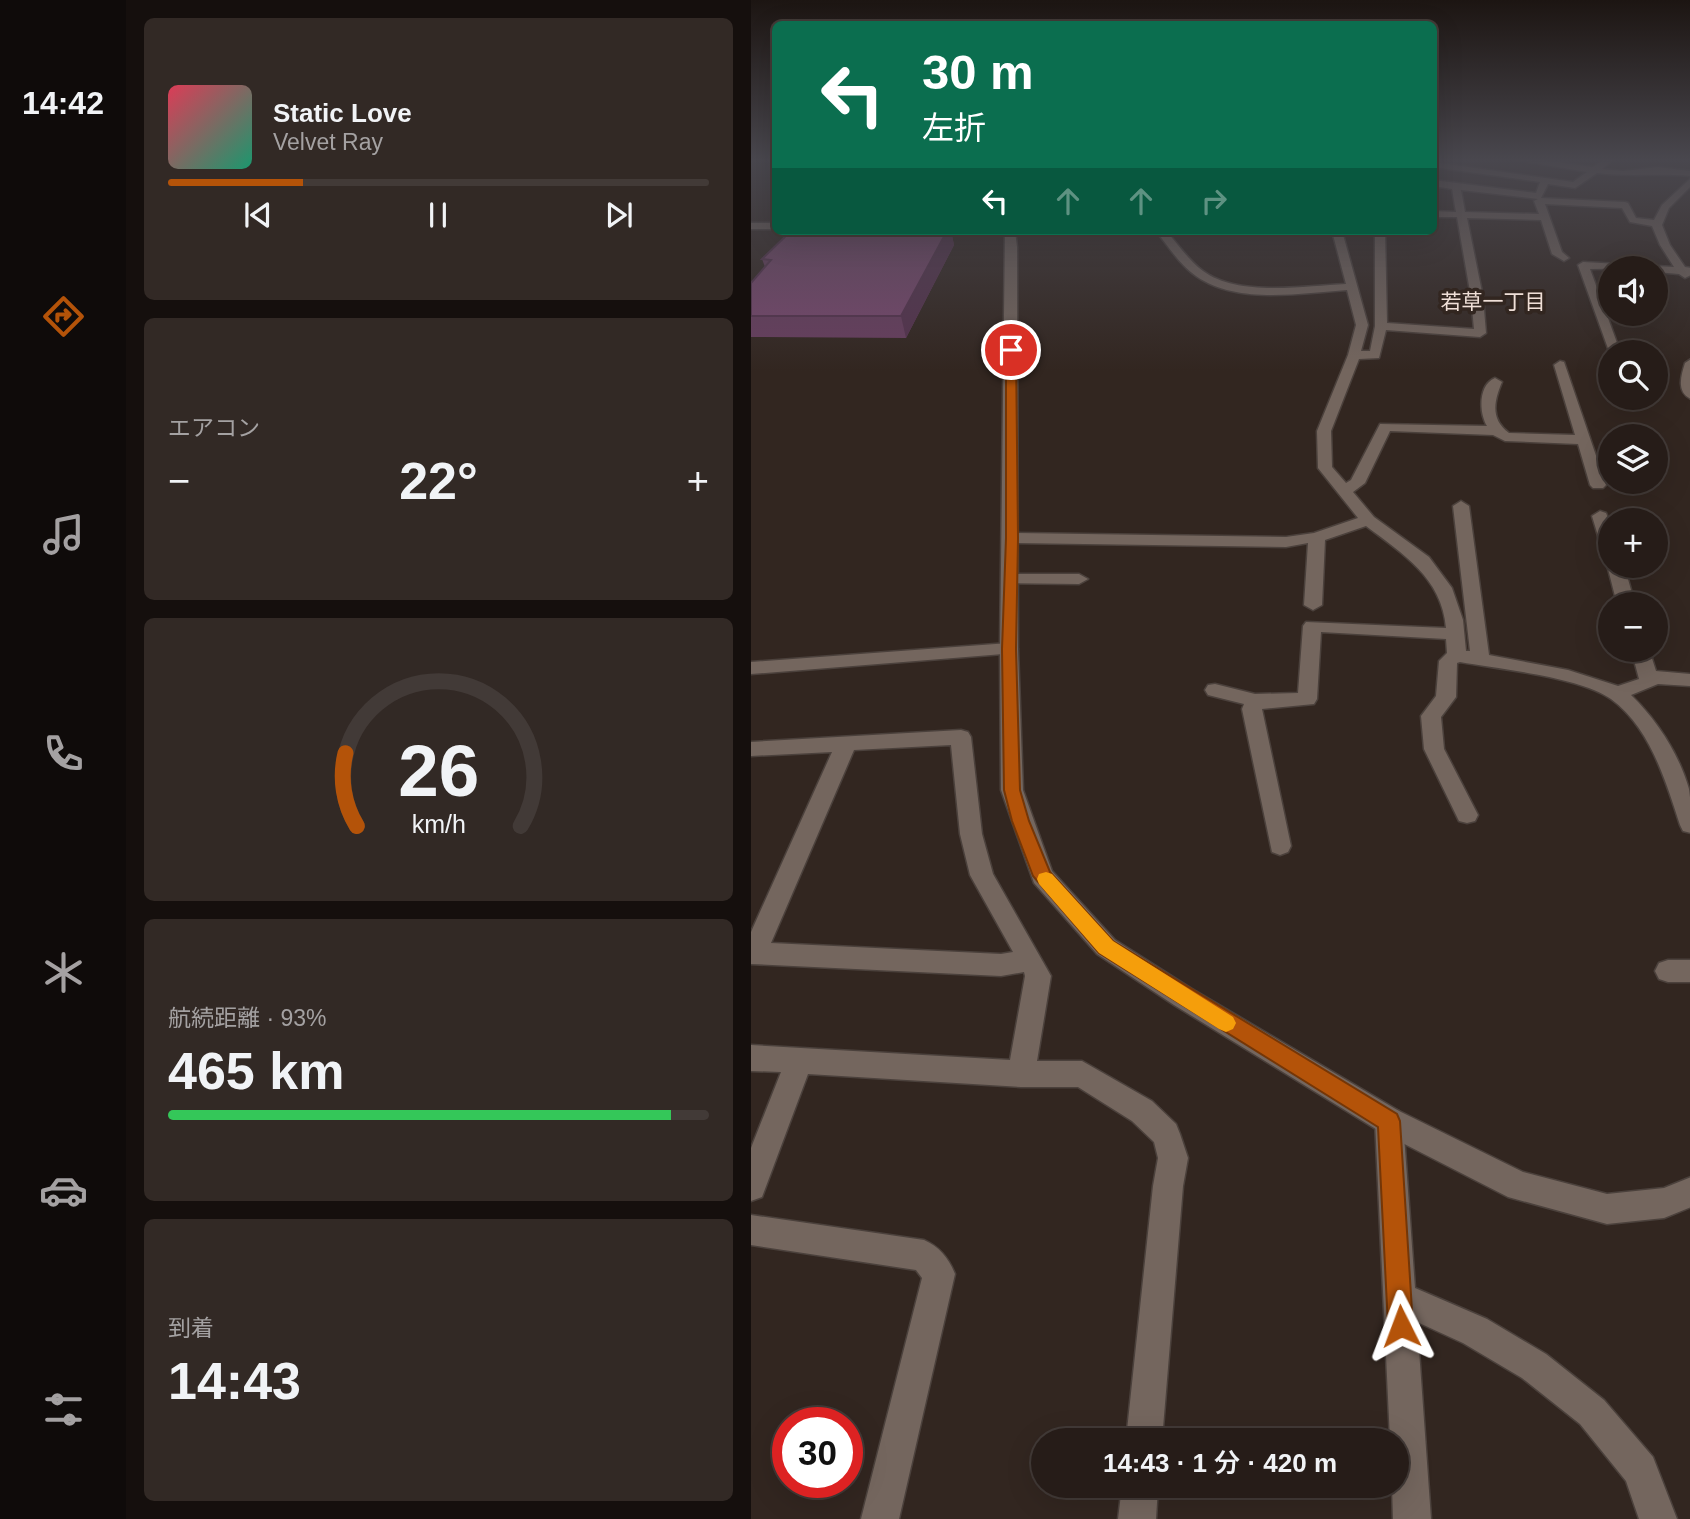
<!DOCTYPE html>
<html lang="ja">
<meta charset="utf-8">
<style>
:root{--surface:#261c18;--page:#322925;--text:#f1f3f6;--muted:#a4a1a2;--line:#423a37;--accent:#b45309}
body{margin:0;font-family:Helvetica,"Noto Sans JP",sans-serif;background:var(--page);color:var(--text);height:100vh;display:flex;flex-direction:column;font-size:26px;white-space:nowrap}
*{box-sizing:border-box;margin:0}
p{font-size:23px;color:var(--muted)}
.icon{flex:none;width:38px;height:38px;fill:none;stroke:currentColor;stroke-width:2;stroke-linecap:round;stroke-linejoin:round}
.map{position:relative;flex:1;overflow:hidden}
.side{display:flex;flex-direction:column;gap:18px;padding:18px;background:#150f0d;width:625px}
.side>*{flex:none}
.banner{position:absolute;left:21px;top:21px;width:665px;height:214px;border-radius:10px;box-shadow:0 7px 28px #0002,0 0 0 2px var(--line);background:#0b6e4f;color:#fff;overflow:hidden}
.buttons{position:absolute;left:847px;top:256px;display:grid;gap:14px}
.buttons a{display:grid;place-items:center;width:70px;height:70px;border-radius:50%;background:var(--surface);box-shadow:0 7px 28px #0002,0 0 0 2px var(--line);font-size:35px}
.speed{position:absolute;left:21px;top:1407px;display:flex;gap:14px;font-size:35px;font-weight:700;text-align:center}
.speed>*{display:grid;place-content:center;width:91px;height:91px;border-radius:50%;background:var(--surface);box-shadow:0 7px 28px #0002,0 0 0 2px var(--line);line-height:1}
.speed .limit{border:10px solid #d22;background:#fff;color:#111}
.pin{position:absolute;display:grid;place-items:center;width:60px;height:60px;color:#fff;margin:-30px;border:4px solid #fff;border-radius:50%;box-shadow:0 2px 7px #0007}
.me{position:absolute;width:77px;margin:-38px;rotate:357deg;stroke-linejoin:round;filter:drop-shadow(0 0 5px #0008)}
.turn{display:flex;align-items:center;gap:24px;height:147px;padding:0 35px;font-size:32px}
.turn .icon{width:91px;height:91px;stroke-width:2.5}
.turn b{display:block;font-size:49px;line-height:60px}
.lanes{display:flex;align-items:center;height:66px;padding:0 35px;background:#0003;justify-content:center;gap:35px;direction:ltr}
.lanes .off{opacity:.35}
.big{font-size:52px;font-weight:600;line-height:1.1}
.side .tile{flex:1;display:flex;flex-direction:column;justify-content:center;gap:10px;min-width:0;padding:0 24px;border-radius:10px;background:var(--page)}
.side .dial{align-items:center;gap:0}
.dial svg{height:182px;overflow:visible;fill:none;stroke:var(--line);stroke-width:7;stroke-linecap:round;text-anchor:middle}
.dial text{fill:var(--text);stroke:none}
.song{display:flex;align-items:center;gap:21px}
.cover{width:84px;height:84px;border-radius:10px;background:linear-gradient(135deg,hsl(350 70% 55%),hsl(160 70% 35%))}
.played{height:7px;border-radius:4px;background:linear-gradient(90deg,var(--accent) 25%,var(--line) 25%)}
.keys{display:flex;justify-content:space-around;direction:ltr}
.heat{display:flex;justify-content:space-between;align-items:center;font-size:38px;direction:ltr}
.charge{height:10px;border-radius:5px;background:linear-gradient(90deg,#34c759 93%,var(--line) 0)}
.trip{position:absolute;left:280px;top:1428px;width:378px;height:70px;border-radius:35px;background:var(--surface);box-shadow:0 7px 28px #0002,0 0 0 2px var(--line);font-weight:600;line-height:70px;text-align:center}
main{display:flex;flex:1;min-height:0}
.menu{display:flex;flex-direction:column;width:126px;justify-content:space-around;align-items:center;background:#0f0b0a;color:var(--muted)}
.menu .icon{width:49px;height:49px}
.menu .selected{color:var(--accent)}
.menu b{font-size:32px;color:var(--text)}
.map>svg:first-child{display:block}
</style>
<main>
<nav class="menu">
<b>14:42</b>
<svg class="icon selected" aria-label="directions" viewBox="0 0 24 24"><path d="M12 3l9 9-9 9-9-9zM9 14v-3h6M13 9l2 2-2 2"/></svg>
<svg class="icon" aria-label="music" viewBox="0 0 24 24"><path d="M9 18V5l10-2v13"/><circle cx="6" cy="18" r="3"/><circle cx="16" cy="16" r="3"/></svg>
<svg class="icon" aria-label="phone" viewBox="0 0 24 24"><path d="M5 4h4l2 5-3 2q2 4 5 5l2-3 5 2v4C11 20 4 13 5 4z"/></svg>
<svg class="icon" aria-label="climate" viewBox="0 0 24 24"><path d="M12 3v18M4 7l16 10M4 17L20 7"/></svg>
<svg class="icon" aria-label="car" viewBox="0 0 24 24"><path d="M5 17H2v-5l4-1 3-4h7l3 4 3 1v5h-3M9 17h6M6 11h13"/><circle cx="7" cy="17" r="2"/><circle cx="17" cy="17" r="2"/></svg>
<svg class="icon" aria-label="filters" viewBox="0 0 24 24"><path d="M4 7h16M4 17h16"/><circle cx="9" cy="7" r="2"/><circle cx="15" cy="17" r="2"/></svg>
</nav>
<section class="side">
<div class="tile">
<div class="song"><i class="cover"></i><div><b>Static Love</b><p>Velvet Ray</p></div></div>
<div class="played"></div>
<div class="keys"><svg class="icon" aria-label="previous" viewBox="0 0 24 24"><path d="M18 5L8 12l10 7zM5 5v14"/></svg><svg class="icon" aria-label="pause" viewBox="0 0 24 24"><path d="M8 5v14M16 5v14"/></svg><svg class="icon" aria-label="next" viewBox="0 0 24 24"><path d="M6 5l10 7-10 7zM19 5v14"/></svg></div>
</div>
<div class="tile"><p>エアコン</p>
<div class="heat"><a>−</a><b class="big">22°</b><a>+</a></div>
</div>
<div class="tile dial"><svg viewBox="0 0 100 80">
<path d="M14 69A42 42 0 1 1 86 69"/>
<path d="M14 69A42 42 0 0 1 9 37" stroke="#b45309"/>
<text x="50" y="56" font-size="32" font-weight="700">26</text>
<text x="50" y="72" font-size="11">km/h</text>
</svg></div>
<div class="tile"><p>航続距離 · 93%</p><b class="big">465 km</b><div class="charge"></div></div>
<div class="tile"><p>到着</p><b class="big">14:43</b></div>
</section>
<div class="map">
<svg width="940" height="1519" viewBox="0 0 940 1519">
<rect width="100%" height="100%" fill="#322620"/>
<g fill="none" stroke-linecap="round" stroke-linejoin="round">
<g stroke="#4b413c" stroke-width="3">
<path id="street" d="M754,158H776L842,167L855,158H864L851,169L872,171L907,167L940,171V176C907,173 877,177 846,173L824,188L797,184L790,198L874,202L877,203L885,218L903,220L911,205L940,178V186L918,208L911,225L919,245L934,267L940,268V275L934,278L928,274L905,272V268L839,269L869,351L859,354L827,265L832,262L923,267L909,245L901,226L879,222L871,208L794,204L811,252L818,258L813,261L801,254L790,220L716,218L732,297L735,333L729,337L635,330L628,358L608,359L580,431L581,467L595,483L600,480L629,424L736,426C728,413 727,385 744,378L751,382C743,401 739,419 758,433L824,435L803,365L809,361L813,362L855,485L852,488H842L839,485L827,444L754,441L742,435L639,431L614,483L602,492L623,517L678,557L701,588L712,620L715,651H719L702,506L710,501L718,506L738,655L817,670L867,686L888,679L880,649H898L905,671L940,674V686L907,684L880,695C906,720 928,754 938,789C940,802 940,819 940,833L932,831L929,825C915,782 899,727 860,699C829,677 748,669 709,662L706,663L705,697L690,717L693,749L727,815L724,821L716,823L708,821L673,749L670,716L685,696L688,661L696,653L695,639L570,632L566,699L563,704L511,709L540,846L537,852L529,855L521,852L491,709L493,704L457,695L454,690L457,685L464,684L504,694L547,693L552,626L555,622L695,628C691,578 652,554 615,526L574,540L571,605L562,610L553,605L557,543L535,547L261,543L253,538L261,533L535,537L563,533L607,518L567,468L566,431L597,355L605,325L596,290C550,293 486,305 445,276C429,265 417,246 405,231H415C427,244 437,260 452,271C487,297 553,286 595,284L581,231H591L617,325L610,351H619L624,326V231H634L636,323L723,329L720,297L706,217H682V211L705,212L701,189L682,186V180L785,193L789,182L682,167V162L822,182L836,172ZM710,190L787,199L783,201L788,214L714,212Z
M940,359V399C925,392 930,376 934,363Z
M849,511L855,513L859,523V554L851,549L841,516Z
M859,561V565H873L884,604H866L856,565Z
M260,574H328L337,579L328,584L254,583L251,579Z
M258,643L267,649L265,653L0,674V662Z
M210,730L217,732L220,737L231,834L242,874L300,976L286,1061H331L401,1101L425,1124L429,1134L437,1158L432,1186L411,1440H375L402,1186L407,1158L403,1142L381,1121L327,1087H270L57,1074L11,1197L0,1201V1148L30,1072L0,1071V1045L259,1060L274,976L273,972L250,976L0,964V932L81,752L0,756V742ZM200,745L209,834L219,875L262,952L250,954L20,943L103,750Z
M917,960H940V982H917L908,979L904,971L908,963Z
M638,1107L648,1111L652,1121L664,1288L736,1319L795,1354L853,1400L902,1457L926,1519H888L875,1481L829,1424L771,1378L712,1343L666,1322L680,1519H642L641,1486H646V1440H639L624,1121L628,1111Z
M0,1215L173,1240C189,1247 198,1259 204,1274L148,1519H110L171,1278L165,1270L0,1245Z
M371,1486H407L405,1519H367Z"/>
</g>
<g stroke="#4b413c" stroke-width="3">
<path id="secondary" d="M0,223H24V229H0Z
M254,231H264L266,247L267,649L272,790L301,871L364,940L441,989L648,1111L772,1172L856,1194L913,1188L940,1177V1207L913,1218L856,1224L757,1197L628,1131L423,1005L346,954L283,883L250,790L249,649Z"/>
</g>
<use href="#street" fill="#74665e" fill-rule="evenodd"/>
<use href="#secondary" fill="#74665e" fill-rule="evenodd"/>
</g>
<path fill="#683e5f" d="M40,231H200L203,245L155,338L0,337V283L14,267L11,259Z"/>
<path fill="#55324e" d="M196,231H200L203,245L155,338L150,316Z"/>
<path fill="#79486f" stroke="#55324e" stroke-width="2" d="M40,231H196L150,316H0V283L20,260L11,259Z"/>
<linearGradient id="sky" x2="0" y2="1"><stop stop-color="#1c1512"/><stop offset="0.43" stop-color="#49474e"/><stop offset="1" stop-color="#49474e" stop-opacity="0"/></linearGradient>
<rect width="940" height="371" fill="url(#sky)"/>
<path fill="#b45309" stroke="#753606" stroke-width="2" d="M260,347L265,350L267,538L265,649L269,790L278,821L299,872L362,941L646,1114L649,1121L662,1326L659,1335L650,1338L641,1335L637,1326L627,1127L348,953L282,876L261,821L253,790L251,649L255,538V350Z"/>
<path fill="#f59e0b" d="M295,872L301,874L362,941L482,1017L485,1023L482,1029L475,1032L468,1029L348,953L288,884L286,879L288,874Z"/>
<g text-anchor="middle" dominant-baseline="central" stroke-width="7" stroke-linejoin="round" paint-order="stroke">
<g font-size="21" fill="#efdfd7" stroke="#322620">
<text x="742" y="301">若草一丁目</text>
</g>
</g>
</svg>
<div class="buttons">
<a><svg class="icon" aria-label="sound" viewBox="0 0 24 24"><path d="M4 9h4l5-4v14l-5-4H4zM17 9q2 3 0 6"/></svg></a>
<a><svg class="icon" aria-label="search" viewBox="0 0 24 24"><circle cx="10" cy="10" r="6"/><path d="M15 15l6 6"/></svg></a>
<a><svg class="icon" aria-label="layers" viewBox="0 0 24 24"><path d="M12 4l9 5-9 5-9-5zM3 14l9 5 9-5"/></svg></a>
<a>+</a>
<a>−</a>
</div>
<div class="speed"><div class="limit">30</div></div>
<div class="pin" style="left:260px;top:350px;background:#d93025"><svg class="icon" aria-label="arrive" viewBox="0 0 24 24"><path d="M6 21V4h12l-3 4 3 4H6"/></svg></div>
<svg class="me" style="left:650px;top:1326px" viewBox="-20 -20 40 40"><path d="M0-17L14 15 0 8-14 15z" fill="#b45309" stroke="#fff" stroke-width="4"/></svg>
<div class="trip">14:43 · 1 分 · 420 m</div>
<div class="banner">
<div class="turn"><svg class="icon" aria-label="left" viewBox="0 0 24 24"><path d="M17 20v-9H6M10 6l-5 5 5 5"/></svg><div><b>30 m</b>左折</div></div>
<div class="lanes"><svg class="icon" aria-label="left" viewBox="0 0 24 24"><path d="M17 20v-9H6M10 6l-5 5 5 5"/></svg><svg class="icon off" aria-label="ahead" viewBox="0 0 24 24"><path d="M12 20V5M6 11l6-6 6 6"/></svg><svg class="icon off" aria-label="ahead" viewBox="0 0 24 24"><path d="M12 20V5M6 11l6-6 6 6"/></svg><svg class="icon off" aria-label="right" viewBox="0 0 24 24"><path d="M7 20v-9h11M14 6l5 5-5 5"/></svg></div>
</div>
</div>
</main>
